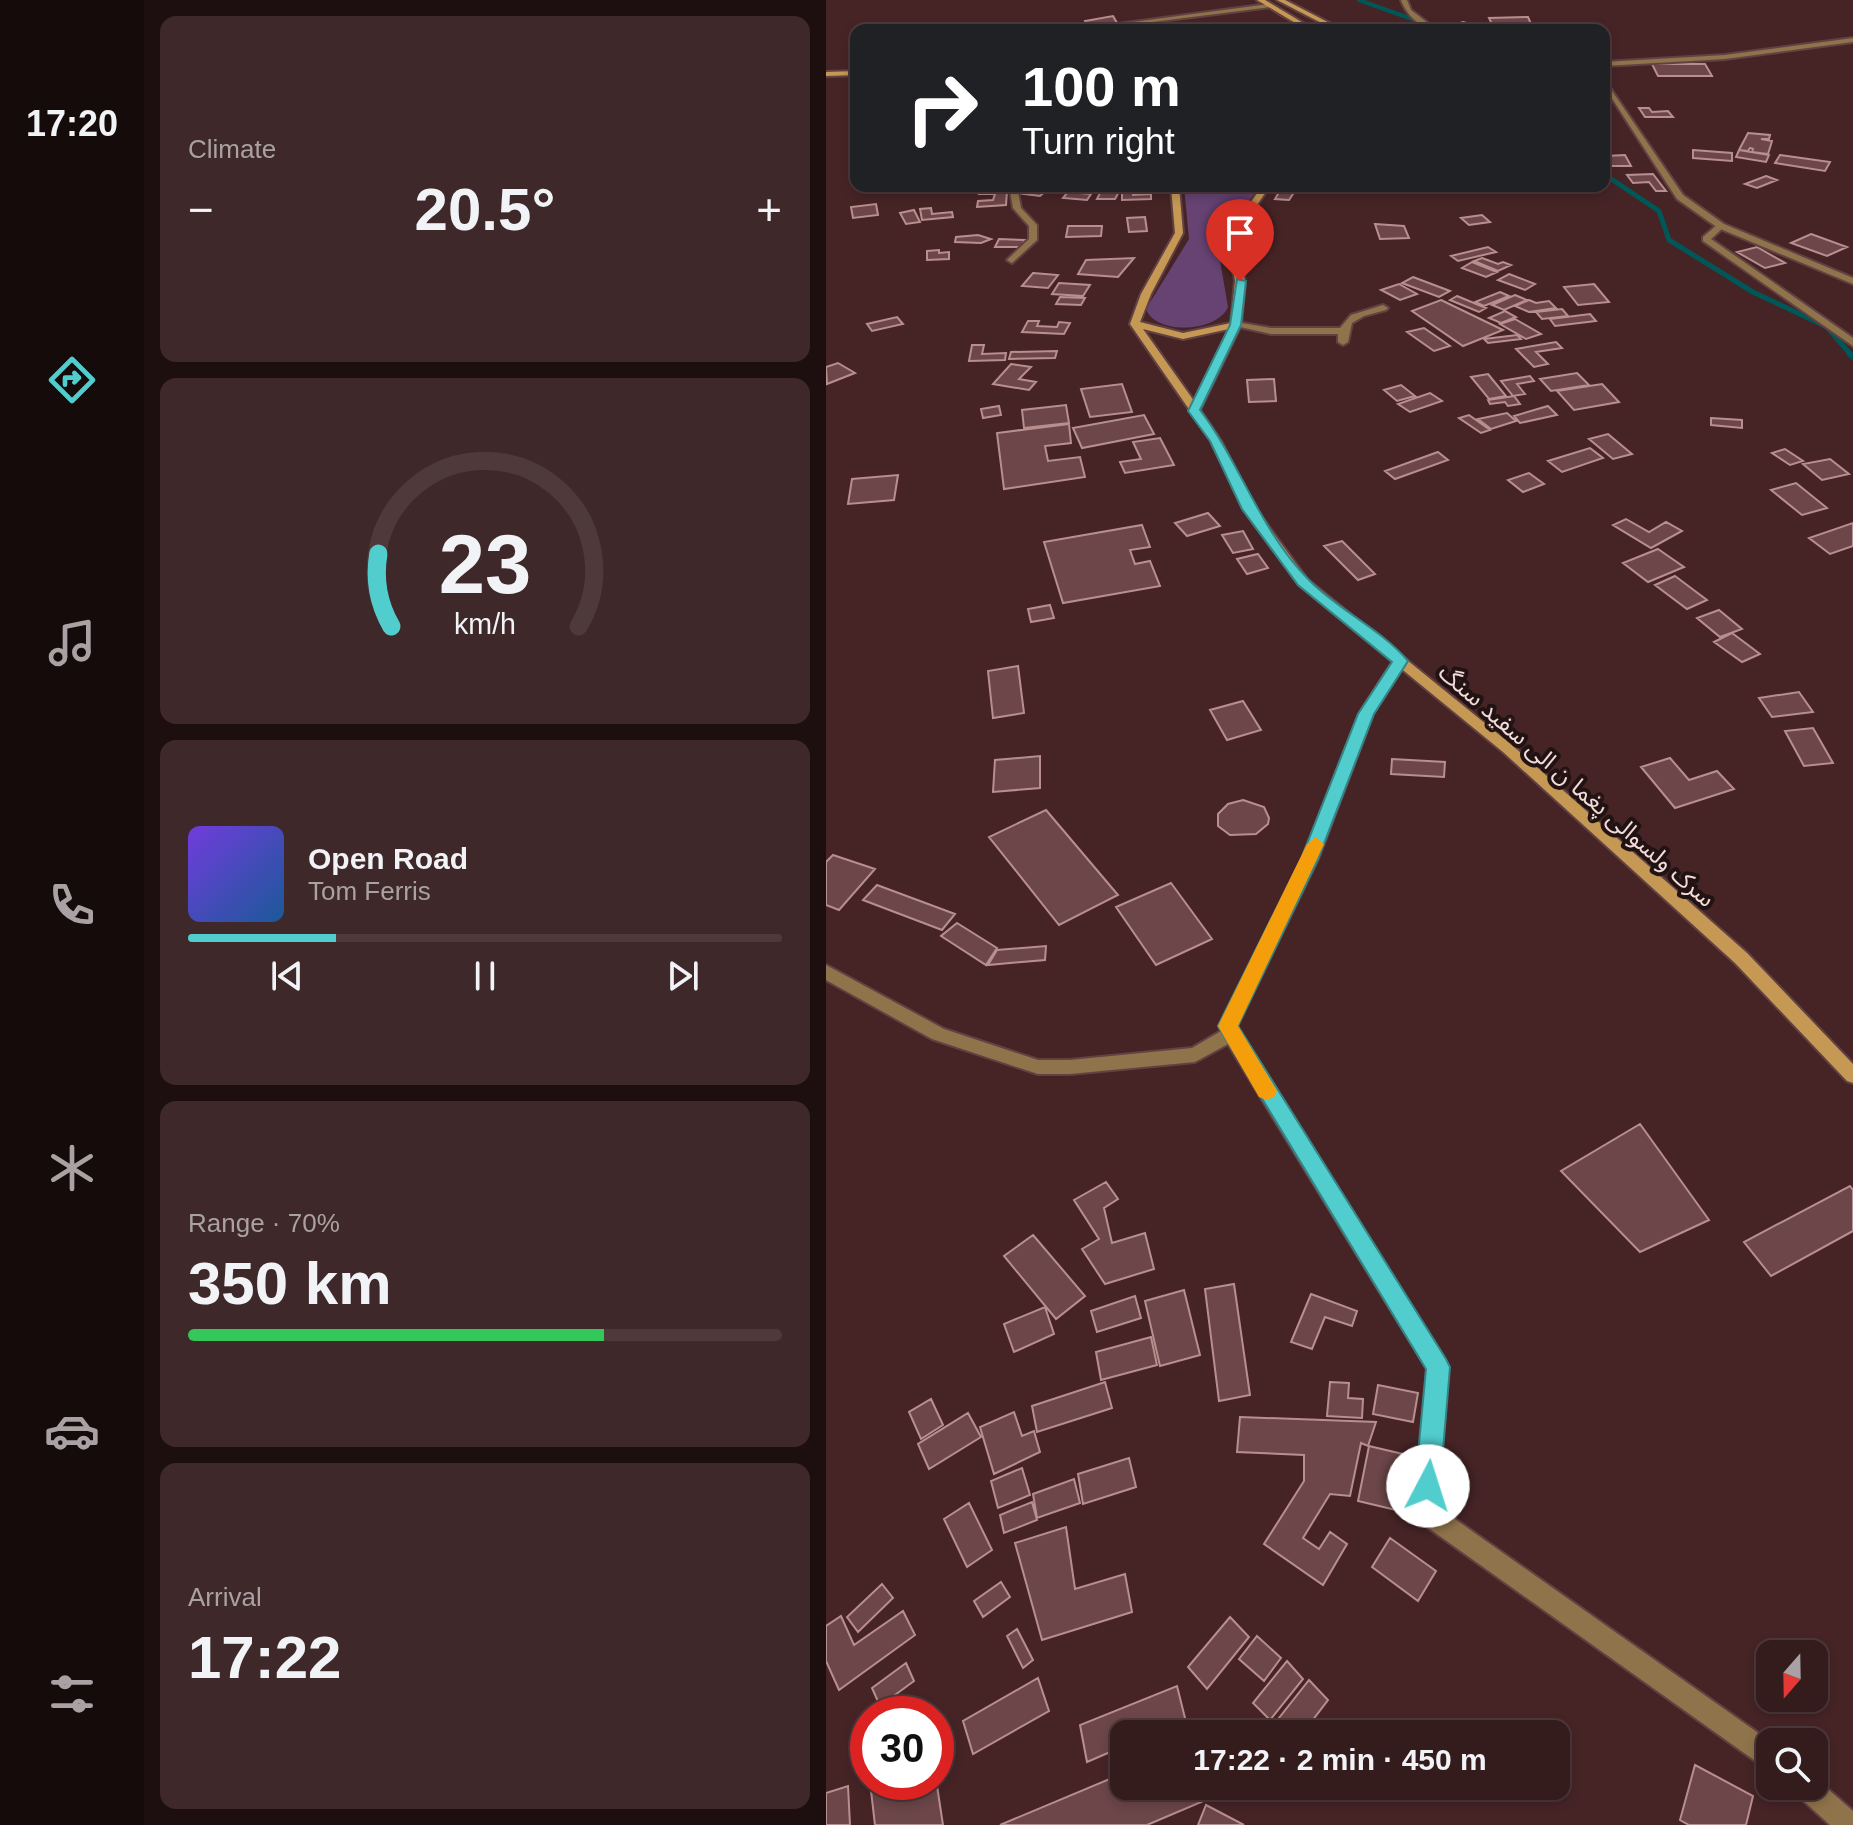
<!DOCTYPE html>
<meta charset="utf-8">
<style>
:root{--surface:#341b1c;--page:#3f2829;--text:#f1f3f6;--muted:#a9a1a3;--line:#4e393b;--accent:#52cdce}
body{margin:0;font-family:Arial,"Noto Sans Arabic",sans-serif;background:var(--page);color:var(--text);height:100vh;display:flex;flex-direction:column;font-size:30px;white-space:nowrap}
*{box-sizing:border-box;margin:0}
p{font-size:26px;color:var(--muted)}
.icon{flex:none;width:44px;height:44px;fill:none;stroke:currentColor;stroke-width:2;stroke-linecap:round;stroke-linejoin:round}
.map{position:relative;flex:1;overflow:hidden}
.sheet{display:flex;flex-direction:column;gap:16px;padding:16px;background:#1d0f0f;width:682px}
.sheet>*{flex:none}
.top-card{position:absolute;left:24px;top:24px;width:760px;height:168px;border-radius:16px;box-shadow:0 4px 12px #0003,0 0 0 2px var(--line);background:#202124;color:#fff;overflow:hidden}
.needle{width:52px;rotate:200deg}
.controls{position:absolute;left:930px;top:1640px;display:grid;gap:16px}
.controls a{display:grid;place-items:center;width:72px;height:72px;border-radius:16px;background:var(--surface);box-shadow:0 4px 12px #0003,0 0 0 2px var(--line);font-size:40px}
.speed{position:absolute;left:24px;top:1696px;display:flex;gap:16px;font-size:40px;font-weight:700;text-align:center}
.speed>*{display:grid;place-content:center;width:104px;height:104px;border-radius:50%;background:var(--surface);box-shadow:0 4px 12px #0003,0 0 0 2px var(--line);line-height:1}
.speed .limit{border:12px solid #d22;background:#fff;color:#111}
.pin{position:absolute;display:grid;place-items:center;width:68px;height:68px;color:#fff;margin:-82px -34px;border-radius:50% 50% 50% 0;rotate:-45deg;box-shadow:0 0 8px #0007}
.pin .icon{rotate:45deg}
.me{position:absolute;width:88px;margin:-44px;rotate:5deg;stroke-linejoin:round;filter:drop-shadow(0 0 6px #0008)}
.turn{display:flex;align-items:center;gap:28px;height:168px;padding:0 40px;font-size:36px}
.turn .icon{width:104px;height:104px;stroke-width:2.5}
.turn b{display:block;font-size:56px;line-height:68px}
.big{font-size:60px;font-weight:700;line-height:1.1}
.sheet .widget{flex:1;display:flex;flex-direction:column;justify-content:center;gap:12px;min-width:0;padding:0 28px;border-radius:16px;background:var(--page)}
.sheet .dial{align-items:center;gap:0}
.dial svg{height:208px;overflow:visible;fill:none;stroke:var(--line);stroke-width:7;stroke-linecap:round;text-anchor:middle}
.dial text{fill:var(--text);stroke:none}
.song{display:flex;align-items:center;gap:24px}
.cover{width:96px;height:96px;border-radius:12px;background:linear-gradient(135deg,hsl(260 70% 55%),hsl(210 70% 35%))}
.played{height:8px;border-radius:4px;background:linear-gradient(90deg,var(--accent) 25%,var(--line) 25%)}
.keys{display:flex;justify-content:space-around;direction:ltr}
.heat{display:flex;justify-content:space-between;align-items:center;font-size:44px;direction:ltr}
.charge{height:12px;border-radius:6px;background:linear-gradient(90deg,#34c759 70%,var(--line) 0)}
.trip{position:absolute;left:284px;top:1720px;width:460px;height:80px;border-radius:16px;background:var(--surface);box-shadow:0 4px 12px #0003,0 0 0 2px var(--line);font-weight:700;line-height:80px;text-align:center}
main{display:flex;flex:1;min-height:0}
.menu{display:flex;flex-direction:column;width:144px;justify-content:space-around;align-items:center;background:#150b0b;color:var(--muted)}
.menu .icon{width:56px;height:56px}
.menu .on{color:var(--accent)}
.menu b{font-size:36px;color:var(--text)}
.map>svg:first-child{display:block}
</style>
<main>
<nav class="menu">
<b>17:20</b>
<svg class="icon on" aria-label="directions" viewBox="0 0 24 24"><path d="M12 3l9 9-9 9-9-9zM9 14v-3h6M13 9l2 2-2 2"/></svg>
<svg class="icon" aria-label="music" viewBox="0 0 24 24"><path d="M9 18V5l10-2v13"/><circle cx="6" cy="18" r="3"/><circle cx="16" cy="16" r="3"/></svg>
<svg class="icon" aria-label="phone" viewBox="0 0 24 24"><path d="M5 4h4l2 5-3 2q2 4 5 5l2-3 5 2v4C11 20 4 13 5 4z"/></svg>
<svg class="icon" aria-label="climate" viewBox="0 0 24 24"><path d="M12 3v18M4 7l16 10M4 17L20 7"/></svg>
<svg class="icon" aria-label="car" viewBox="0 0 24 24"><path d="M5 17H2v-5l4-1 3-4h7l3 4 3 1v5h-3M9 17h6M6 11h13"/><circle cx="7" cy="17" r="2"/><circle cx="17" cy="17" r="2"/></svg>
<svg class="icon" aria-label="filters" viewBox="0 0 24 24"><path d="M4 7h16M4 17h16"/><circle cx="9" cy="7" r="2"/><circle cx="15" cy="17" r="2"/></svg>
</nav>
<section class="sheet">
<div class="widget"><p>Climate</p>
<div class="heat"><a>−</a><b class="big">20.5°</b><a>+</a></div>
</div>
<div class="widget dial"><svg viewBox="0 0 100 80">
<path d="M14 69A42 42 0 1 1 86 69"/>
<path d="M14 69A42 42 0 0 1 9 41" stroke="#52cdce"/>
<text x="50" y="56" font-size="32" font-weight="700">23</text>
<text x="50" y="72" font-size="11">km/h</text>
</svg></div>
<div class="widget">
<div class="song"><i class="cover"></i><div><b>Open Road</b><p>Tom Ferris</p></div></div>
<div class="played"></div>
<div class="keys"><svg class="icon" aria-label="previous" viewBox="0 0 24 24"><path d="M18 5L8 12l10 7zM5 5v14"/></svg><svg class="icon" aria-label="pause" viewBox="0 0 24 24"><path d="M8 5v14M16 5v14"/></svg><svg class="icon" aria-label="next" viewBox="0 0 24 24"><path d="M6 5l10 7-10 7zM19 5v14"/></svg></div>
</div>
<div class="widget"><p>Range · 70%</p><b class="big">350 km</b><div class="charge"></div></div>
<div class="widget"><p>Arrival</p><b class="big">17:22</b></div>
</section>
<div class="map">
<svg width="1027" height="1825" viewBox="0 0 1027 1825">
<rect width="100%" height="100%" fill="#462426"/>
<path fill="#664373" d="M358,186H434L391,243L402,307C392,332 330,336 320,309L363,239Z"/>
<g fill="none" stroke-linecap="round" stroke-linejoin="round">
<path stroke="#005758" stroke-width="4" d="M533,0L600,24L605,30"/>
<path stroke="#005758" stroke-width="5" d="M778,174L833,211L843,240L927,292L1001,327L1025,355"/>
<path stroke="#005758" stroke-width="6" d="M1023,353L1027,357"/>
</g>
<path fill="#6c4648" stroke="#b98e8f" stroke-width="2" d="M287,16L291,23L261,26L259,21Z
M702,17L705,24H666L663,18Z
M637,22L654,27L664,25L657,30L622,27Z
M826,64H879L886,76H832Z
M813,108H823L826,112L842,111L847,117H819Z
M922,133L944,135L943,139H935L946,141L942,154L926,152L927,149L924,148L922,151L913,150Z
M867,150L906,153V161L867,158Z
M913,150L943,155L940,162L910,157Z
M799,155L805,166H786L780,156Z
M954,155L1004,162L999,171L949,163Z
M827,174L840,191H830L823,182L807,183L801,175Z
M940,176L951,180L931,188L919,184Z
M192,186H205L221,190L214,196L190,193Z
M247,186H258L252,193L265,194L261,200L237,198Z
M456,187L471,188L463,200L449,199Z
M276,189L294,190L289,199H271Z
M296,190H307V195L325,194V199L296,200Z
M154,191H181L180,205L151,207L152,201L167,200L169,194H153Z
M50,204L52,215L27,218L25,207Z
M105,208L106,214L126,212L127,217L96,220L94,209Z
M88,210L94,222L80,224L74,213Z
M656,215L664,222L643,225L635,218Z
M319,217L321,231L303,232L301,218Z
M549,224L578,226L583,238L554,239Z
M242,226H276L275,236L240,237Z
M985,234L1021,247L1001,256L965,243Z
M152,235L165,239L155,243L129,242L130,237Z
M173,239L199,240L195,247H169Z
M662,247L670,252L632,261L625,256Z
M931,247L959,263L939,268L911,252Z
M113,250V253L123,252V259L101,260V251Z
M308,258L292,277L252,274L260,260Z
M656,258L672,264L677,262L685,265L672,271L648,261Z
M646,262L671,272L660,277L636,268Z
M207,273L232,275L222,288L196,286Z
M683,274L709,284L699,290L672,280Z
M587,277L624,291L613,297L576,283Z
M233,283L264,285L257,296L226,294Z
M573,284L591,294L574,300L555,290Z
M768,284L783,302L752,305L738,287Z
M674,292L683,296L658,306L649,302Z
M689,295L701,300L678,310L666,305Z
M631,296L660,308L653,312L624,300Z
M234,297L259,298L255,305L230,304Z
M615,300L677,330L637,346L586,311Z
M703,300L710,303L723,301L730,308L703,312L689,306Z
M736,309L742,316L716,319L710,312Z
M679,311L690,317L675,323L663,318Z
M764,314L770,321L729,326L724,319Z
M71,317L77,324L46,331L41,324Z
M689,319L715,334L700,339L674,324Z
M202,321H213L211,326L231,327L233,322L244,323L238,334L196,332Z
M598,328L624,346L608,351L581,332Z
M691,335L695,339L662,343L658,339Z
M730,342L736,348L710,352L722,364L708,367L690,349Z
M146,345H158L156,354L180,353L179,360L143,361Z
M231,351L229,358L183,359L185,352Z
M12,363L29,373L1,384L0,367Z
M185,364L205,367L193,379L210,382L203,390L167,384Z
M751,373L763,385L725,391L714,379Z
M662,374L680,396L663,399L645,377Z
M704,376L708,381L691,384L699,394L687,396L675,381Z
M448,379L450,401L423,402L421,380Z
M296,384L306,412L264,417L255,389Z
M776,384L793,402L748,410L731,391Z
M575,385L589,396L571,401L558,390Z
M604,393L616,401L584,412L572,404Z
M688,396L694,404L682,406L679,402L664,404L662,400Z
M240,405L243,423L198,428L196,410Z
M173,406L175,415L157,418L155,409Z
M722,406L731,415L694,423L688,416Z
M681,413L690,421L665,429L652,419Z
M318,415L328,434L256,448L247,428Z
M643,415L664,430L655,433L633,418Z
M885,418L916,420V428L885,425Z
M243,424L245,443L219,446L222,461L254,457L259,477L178,489L171,433Z
M782,434L806,454L787,459L763,439Z
M334,438L348,465L299,473L294,462L315,459L307,442Z
M764,448L777,458L736,472L722,461Z
M959,449L977,461L964,465L946,453Z
M612,452L622,460L569,479L559,471Z
M1004,459L1023,474L996,480L977,464Z
M703,473L718,484L697,492L682,480Z
M72,475L68,500L22,504L26,479Z
M970,483L1001,508L976,515L945,490Z
M382,513L394,526L361,536L349,523Z
M800,519L823,532L840,522L856,531L825,548L787,525Z
M1027,523V546L1004,554L983,538Z
M316,525L324,547L304,550L309,564L324,561L334,586L237,603L218,542Z
M417,531L427,549L407,553L396,535Z
M516,541L549,574L532,580L498,546Z
M832,549L858,567L822,582L797,563Z
M432,554L442,568L421,574L411,559Z
M849,576L881,600L861,609L829,585Z
M224,605L228,618L205,622L202,609Z
M893,610L916,629L894,637L871,618Z
M906,633L934,654L916,662L888,642Z
M192,666L198,713L167,718L162,671Z
M973,692L987,712L946,717L933,698Z
M417,701L435,730L401,740L384,710Z
M987,728L1007,763L978,766L959,731Z
M214,756V788L167,792L169,760Z
M844,758L863,780L891,771L908,789L849,808L815,767Z
M566,759L619,762L618,777L565,774Z
M417,800L438,807L443,818L442,824L430,834L404,835L392,826V814L402,804Z
M220,810L292,895L233,925L163,837Z
M7,855L49,869L13,910L0,905V862Z
M345,883L386,939L330,965L290,907Z
M51,885L129,914L116,930L37,900Z
M131,923L171,948L160,965L115,936Z
M220,946L219,960L162,965L171,950Z
M814,1124L883,1220L814,1252L735,1171Z
M280,1182L292,1199L278,1208L286,1243L319,1233L328,1269L279,1284L256,1249L273,1239L248,1200Z
M1024,1186L1027,1190V1231L945,1276L918,1242Z
M207,1235L259,1296L230,1319L178,1256Z
M408,1284L424,1395L393,1401L379,1289Z
M358,1290L374,1355L334,1366L319,1301Z
M485,1294L531,1311L526,1326L499,1317L486,1349L465,1342Z
M309,1296L315,1318L271,1332L265,1311Z
M219,1307L228,1334L188,1352L178,1324Z
M325,1337L331,1365L275,1380L270,1352Z
M279,1382L286,1408L211,1432L206,1406Z
M504,1382L523,1383L522,1398L537,1399L536,1418L501,1416Z
M552,1385L592,1393L587,1422L547,1414Z
M105,1399L117,1425L95,1439L83,1412Z
M188,1412L196,1436L208,1431L214,1452L168,1474L154,1427Z
M142,1413L155,1437L103,1469L92,1444Z
M414,1417L550,1422L542,1446L535,1443L524,1496L504,1494L477,1538L493,1549L504,1532L521,1544L497,1585L438,1544L478,1481V1455L411,1452Z
M543,1446L598,1459L587,1514L532,1501Z
M303,1458L310,1487L257,1504L252,1474Z
M196,1468L204,1495L172,1508L165,1481Z
M248,1479L254,1503L211,1518L207,1494Z
M206,1502L211,1520L178,1533L174,1515Z
M143,1503L166,1550L141,1567L118,1519Z
M240,1527L249,1589L299,1574L306,1612L216,1640L189,1543Z
M564,1538L610,1571L592,1601L546,1567Z
M175,1582L184,1597L157,1617L148,1601Z
M56,1584L67,1598L32,1632L21,1617Z
M77,1611L89,1635L13,1690L0,1661V1626L15,1616L28,1645Z
M404,1617L423,1637L381,1689L362,1667Z
M191,1629L207,1660L197,1668L181,1636Z
M431,1636L455,1658L438,1681L413,1659Z
M461,1661L477,1679L444,1720L427,1703Z
M80,1663L88,1681L54,1706L46,1688Z
M212,1678L223,1711L147,1754L137,1721Z
M483,1680L502,1700L476,1734H451L445,1728Z
M351,1686L363,1734H298V1746L261,1762L254,1725Z
M869,1765L927,1796L920,1825H863L854,1820Z
M298,1773V1786H376L380,1800L321,1825H174Z
M110,1779L117,1825H49L44,1782H110Z
M22,1786L24,1825H0V1793Z
M380,1805L418,1825H372Z"/>
<g fill="none" stroke-linecap="round" stroke-linejoin="round">
<g stroke="#624143" stroke-width="4">
<path id="minor" d="M443,4L445,7L295,26L292,24Z
M183,186H191L195,208L211,225V240L186,263L181,260L183,258L203,239V226L187,208Z
M892,224L899,226L885,239L1027,338V346L877,241V237Z
M557,305L562,308L560,310L538,316L526,323L522,342L517,345L512,342V334H445L405,325L410,322L445,328H514L525,315Z
M574,657L581,661L547,714L492,859L411,1026L619,1360L622,1367L613,1486L619,1512L945,1742L944,1768L935,1765L601,1527L591,1486L601,1369L402,1044L369,1062L244,1074H212L106,1039L0,980V965L118,1029L212,1060H244L366,1048L395,1031L393,1026L476,859L533,714L569,658Z
M988,1777L1027,1811V1825H1004L971,1795L967,1786H988Z"/>
</g>
<g stroke="#624143" stroke-width="4">
<path id="tertiary" d="M575,0H581L585,10L611,30C595,30 580,14 575,0Z
M1027,38V42L899,59L778,66V62L899,55Z
M778,79L857,195L898,224L1027,278V284L892,228L851,199L778,86Z"/>
</g>
<g stroke="#624143" stroke-width="4">
<path id="secondary" d="M431,0H439L489,30H481Z
M451,0H459L517,30H509Z
M30,71V75L0,76V72Z
M345,186H353L357,233L325,294L314,322L357,333L405,323L409,281L401,237L436,186H444L409,237L419,281L415,325L374,410L395,441L429,508L481,579L687,746L921,953L1027,1064V1083L1021,1081L909,963L677,752L473,585L417,509L385,441L304,324L315,294L349,233ZM317,329L357,339L403,329L368,401Z"/>
</g>
<use href="#minor" fill="#8f734a" fill-rule="evenodd"/>
<use href="#tertiary" fill="#8f734a" fill-rule="evenodd"/>
<use href="#secondary" fill="#c59854" fill-rule="evenodd"/>
</g>
<path fill="#52cdce" stroke="#358586" stroke-width="2" d="M411,279L420,281L415,325L374,410C415,464 434,531 483,580C512,610 555,629 582,661L548,714L492,859L412,1026L620,1359L624,1367L614,1486L611,1495L602,1499L593,1495L589,1486L600,1369L392,1026L475,859L532,714L566,662L472,585L416,509L384,441L362,411L404,325Z"/>
<path fill="#f59e0b" d="M490,837L498,844L412,1026L451,1091L448,1097L441,1100L433,1097L392,1026L481,844Z"/>
<g text-anchor="middle" dominant-baseline="central" stroke-width="8" stroke-linejoin="round" paint-order="stroke">
<g font-size="24" fill="#f3dbdb" stroke="#221313">
<text transform="translate(751 785) rotate(41)">سرک ولسوالی پغما ن الی سفید سنگ</text>
</g>
</g>
</svg>
<div class="controls">
<a><svg class="needle" viewBox="-14 -14 28 28"><path d="M0-13l5 13h-10z" fill="#e53935"/><path d="M0 13l5-13h-10z" fill="#a9a1a3"/></svg></a>
<a><svg class="icon" aria-label="search" viewBox="0 0 24 24"><circle cx="10" cy="10" r="6"/><path d="M15 15l6 6"/></svg></a>
</div>
<div class="speed"><div class="limit">30</div></div>
<div class="pin" style="left:414px;top:281px;background:#d93025"><svg class="icon" aria-label="arrive" viewBox="0 0 24 24"><path d="M6 21V4h12l-3 4 3 4H6"/></svg></div>
<svg class="me" style="left:602px;top:1486px" viewBox="-20 -20 40 40"><circle r="19" fill="#fff"/><path d="M0-13L10 11 0 6-10 11z" fill="#52cdce"/></svg>
<div class="trip">17:22 · 2 min · 450 m</div>
<div class="top-card">
<div class="turn"><svg class="icon" aria-label="right" viewBox="0 0 24 24"><path d="M7 20v-9h11M14 6l5 5-5 5"/></svg><div><b>100 m</b>Turn right</div></div>
</div>
</div>
</main>
